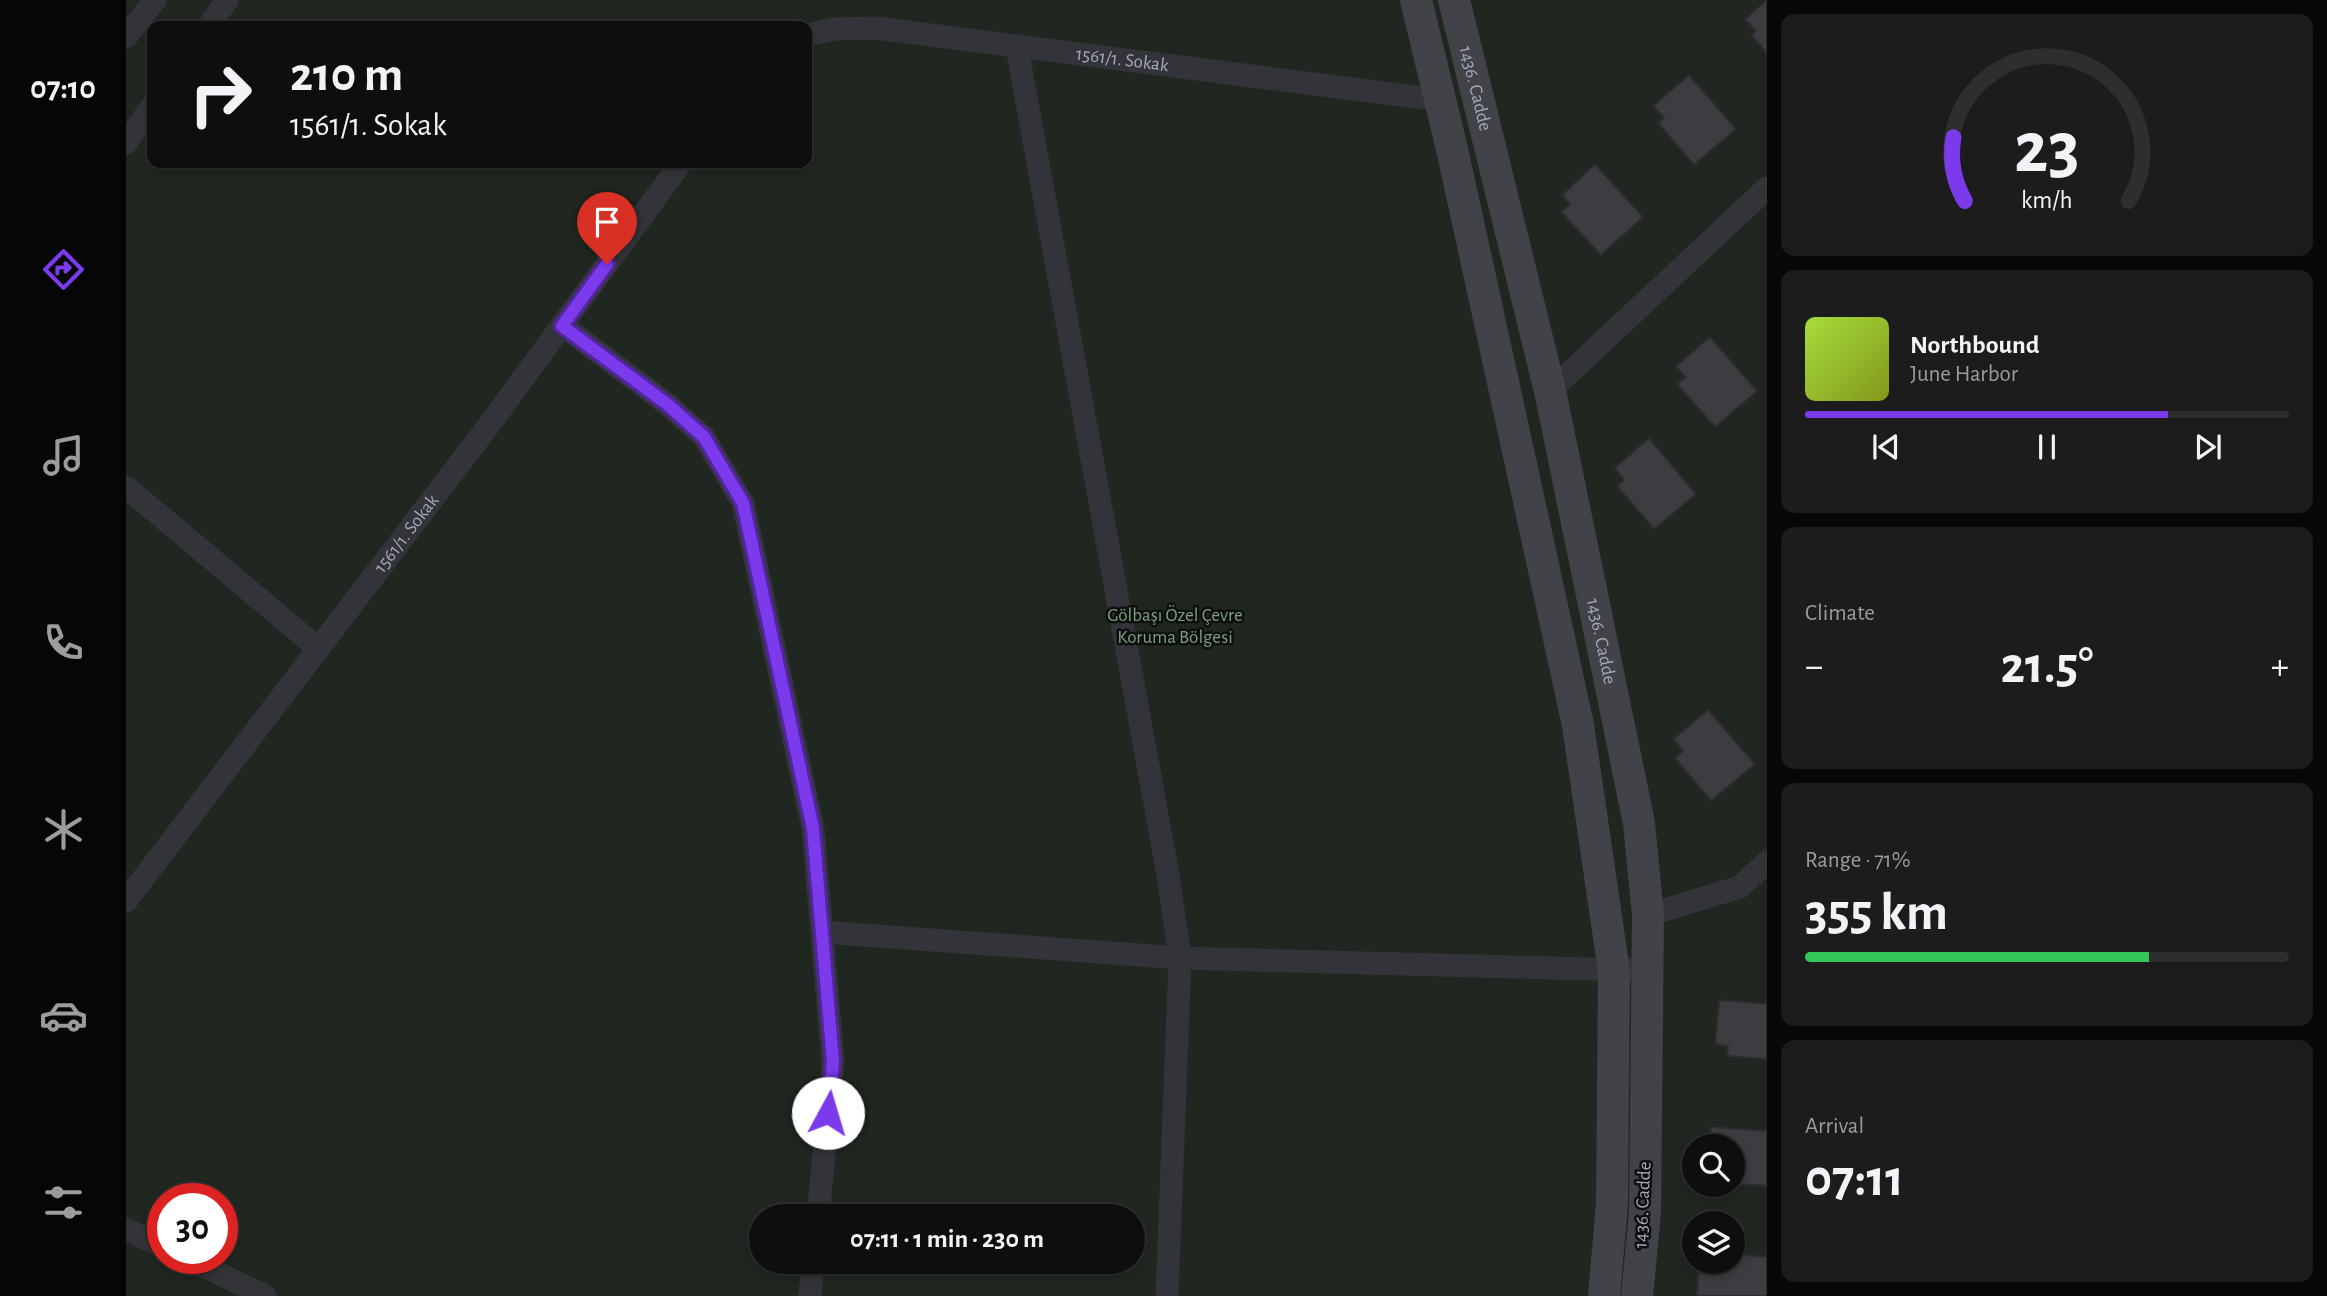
<!DOCTYPE html>
<meta charset="utf-8">
<style>
:root{--surface:#0e0e0f;--page:#1c1c1d;--text:#f1f3f6;--muted:#9b9c9e;--line:#2e2e2f;--accent:#7c3aed}
body{margin:0;font-family:"Alegreya Sans",sans-serif;background:var(--page);color:var(--text);height:100vh;display:flex;flex-direction:column;font-size:26px;white-space:nowrap}
*{box-sizing:border-box;margin:0}
p{font-size:23px;color:var(--muted)}
.icon{flex:none;width:38px;height:38px;fill:none;stroke:currentColor;stroke-width:2;stroke-linecap:round;stroke-linejoin:round}
.map{position:relative;flex:1;overflow:hidden}
.side{display:flex;flex-direction:column;gap:14px;padding:14px;background:#080808;width:560px}
.side>*{flex:none}
.top-card{position:absolute;left:21px;top:21px;width:665px;height:147px;border-radius:14px;box-shadow:0 4px 10px #0003,0 0 0 2px var(--line);background:#0e0e0f;color:var(--text);overflow:hidden}
.tools{position:absolute;left:1556px;top:1134px;display:grid;gap:14px}
.tools a{display:grid;place-items:center;width:63px;height:63px;border-radius:50%;background:var(--surface);box-shadow:0 4px 10px #0003,0 0 0 2px var(--line);font-size:35px}
.speed{position:absolute;left:21px;top:1183px;display:flex;gap:14px;font-size:35px;font-weight:700;text-align:center}
.speed>*{display:grid;place-content:center;width:91px;height:91px;border-radius:50%;background:var(--surface);box-shadow:0 4px 10px #0003,0 0 0 2px var(--line);line-height:1}
.speed .limit{border:10px solid #d22;background:#fff;color:#111}
.pin{position:absolute;display:grid;place-items:center;width:60px;height:60px;color:#fff;margin:-72px -30px;border-radius:50% 50% 50% 0;rotate:-45deg;box-shadow:0 0 7px #0007}
.pin .icon{rotate:45deg}
.me{position:absolute;width:77px;margin:-38px;rotate:6deg;stroke-linejoin:round;filter:drop-shadow(0 0 5px #0008)}
.turn{display:flex;align-items:center;gap:24px;height:147px;padding:0 28px;font-size:32px}
.turn .icon{width:91px;height:91px;stroke-width:2.5}
.turn b{display:block;font-size:49px;line-height:60px}
.big{font-size:52px;font-weight:700;line-height:1.1}
.side .widget{flex:1;display:flex;flex-direction:column;justify-content:center;gap:10px;min-width:0;padding:0 24px;border-radius:14px;background:var(--page)}
.side .dial{align-items:center;gap:0}
.dial svg{height:182px;overflow:visible;fill:none;stroke:var(--line);stroke-width:7;stroke-linecap:round;text-anchor:middle}
.dial text{fill:var(--text);stroke:none}
.song{display:flex;align-items:center;gap:21px}
.cover{width:84px;height:84px;border-radius:10px;background:linear-gradient(135deg,hsl(80 70% 55%),hsl(70 70% 35%))}
.played{height:7px;border-radius:4px;background:linear-gradient(90deg,var(--accent) 75%,var(--line) 75%)}
.keys{display:flex;justify-content:space-around;direction:ltr}
.heat{display:flex;justify-content:space-between;align-items:center;font-size:38px;direction:ltr}
.charge{height:10px;border-radius:5px;background:linear-gradient(90deg,#34c759 71%,var(--line) 0)}
.trip{position:absolute;left:623px;top:1204px;width:396px;height:70px;border-radius:35px;background:var(--surface);box-shadow:0 4px 10px #0003,0 0 0 2px var(--line);font-weight:700;line-height:70px;text-align:center}
main{display:flex;flex:1;min-height:0}
.tabs{display:flex;flex-direction:column;width:126px;justify-content:space-around;align-items:center;background:#060606;color:var(--muted)}
.tabs .icon{width:49px;height:49px}
.tabs .active{color:var(--accent)}
.tabs b{font-size:32px;color:var(--text)}
.map>svg:first-child{display:block}
</style>
<main>
<nav class="tabs">
<b>07:10</b>
<svg class="icon active" aria-label="directions" viewBox="0 0 24 24"><path d="M12 3l9 9-9 9-9-9zM9 14v-3h6M13 9l2 2-2 2"/></svg>
<svg class="icon" aria-label="music" viewBox="0 0 24 24"><path d="M9 18V5l10-2v13"/><circle cx="6" cy="18" r="3"/><circle cx="16" cy="16" r="3"/></svg>
<svg class="icon" aria-label="phone" viewBox="0 0 24 24"><path d="M5 4h4l2 5-3 2q2 4 5 5l2-3 5 2v4C11 20 4 13 5 4z"/></svg>
<svg class="icon" aria-label="climate" viewBox="0 0 24 24"><path d="M12 3v18M4 7l16 10M4 17L20 7"/></svg>
<svg class="icon" aria-label="car" viewBox="0 0 24 24"><path d="M5 17H2v-5l4-1 3-4h7l3 4 3 1v5h-3M9 17h6M6 11h13"/><circle cx="7" cy="17" r="2"/><circle cx="17" cy="17" r="2"/></svg>
<svg class="icon" aria-label="filters" viewBox="0 0 24 24"><path d="M4 7h16M4 17h16"/><circle cx="9" cy="7" r="2"/><circle cx="15" cy="17" r="2"/></svg>
</nav>
<div class="map">
<svg width="1641" height="1296" viewBox="0 0 1641 1296">
<rect width="100%" height="100%" fill="#131314"/>
<path fill="#1f2720" fill-rule="evenodd" d="M0,0H1641V1296H0ZM26,26H681V163H26ZM1568,1146H1606V1185H1568ZM37,1199H96V1258H37ZM635,1216H1006V1262H635ZM1568,1223H1606V1262H1568Z"/>
<path fill="#3d3d41" stroke="#2d2c30" stroke-width="2" d="M1641,0V53L1625,35L1630,31L1619,19Z
M1563,75L1610,129L1568,165L1532,123L1538,118L1527,106Z
M1469,164L1517,217L1475,255L1435,212L1444,204L1436,195Z
M1584,337L1631,391L1589,427L1551,384L1560,377L1550,366Z
M1523,438L1570,494L1528,529L1491,486L1498,480L1489,468Z
M1582,710L1629,764L1585,801L1549,758L1557,751L1547,739Z
M1593,1000L1641,1004V1059L1601,1056L1602,1046L1589,1044Z
M1585,1127L1641,1131V1186L1606,1184V1146H1583Z
M1606,1254L1641,1257V1296H1571L1573,1262H1606Z"/>
<g fill="none" stroke-linecap="round" stroke-linejoin="round">
<g stroke="#333439" stroke-width="23">
<path d="M83,26L101,0"/>
<path id="s1" d="M681,35L708,29L750,28L1314,100"/>
<path d="M0,37L29,0"/>
<path d="M893,46V59L1042,875L1054,958L1041,1296"/>
<path d="M0,143L26,106"/>
<path d="M436,325L541,404L578,437L617,503L687,829L707,1062L692,1216"/>
<path d="M1424,391L1641,188"/>
<path d="M0,487L193,649"/>
<path id="s2" d="M0,901L363,425L555,163"/>
<path d="M1522,915L1614,887L1641,862"/>
<path d="M696,932L1054,958L1504,970"/>
<path d="M0,1229L37,1247"/>
<path d="M61,1258L139,1296"/>
<path d="M684,1296L687,1262"/>
</g>
<g stroke="#414349" stroke-width="32">
<path d="M1290,0L1326,149L1452,725L1488,971L1486,1204L1478,1296"/>
<path id="s3" d="M1328,0L1424,391L1513,823L1522,915L1519,1213L1511,1296"/>
</g>
</g>
<g fill="none" stroke-linecap="round" stroke-linejoin="round">
<g stroke="#51269a" stroke-width="18">
<path id="route" d="M481,264L436,326L541,404L578,437L617,503L687,829L707,1062L702,1113"/>
</g>
<use href="#route" stroke="#7c3aed" stroke-width="12"/>
</g>
<g text-anchor="middle" dominant-baseline="central" stroke-width="5" stroke-linejoin="round" paint-order="stroke">
<g font-size="19" fill="#a4a9b5" stroke="#0e0e0f">
<text stroke="none"><textPath href="#s1" startOffset="318">1561/1. Sokak</textPath></text>
<text stroke="none"><textPath href="#s3" startOffset="91">1436. Cadde</textPath></text>
<text stroke="none"><textPath href="#s2" startOffset="462">1561/1. Sokak</textPath></text>
<text stroke="none"><textPath href="#s3" startOffset="658">1436. Cadde</textPath></text>
<text transform="translate(1517 1205) rotate(-87)">1436. Cadde</text>
</g>
<g font-size="19" fill="#7aa17d" stroke="#0e0e0f">
<text x="1049" y="615">Gölbaşı Özel Çevre<tspan x="1049" dy="22">Koruma Bölgesi</tspan></text>
</g>
</g>
</svg>
<div class="tools">
<a><svg class="icon" aria-label="search" viewBox="0 0 24 24"><circle cx="10" cy="10" r="6"/><path d="M15 15l6 6"/></svg></a>
<a><svg class="icon" aria-label="layers" viewBox="0 0 24 24"><path d="M12 4l9 5-9 5-9-5zM3 14l9 5 9-5"/></svg></a>
</div>
<div class="speed"><div class="limit">30</div></div>
<div class="pin" style="left:481px;top:264px;background:#d93025"><svg class="icon" aria-label="arrive" viewBox="0 0 24 24"><path d="M6 21V4h12l-3 4 3 4H6"/></svg></div>
<svg class="me" style="left:702px;top:1113px" viewBox="-20 -20 40 40"><circle r="19" fill="#fff"/><path d="M0-13L10 11 0 6-10 11z" fill="#7c3aed"/></svg>
<div class="trip">07:11 · 1 min · 230 m</div>
<div class="top-card">
<div class="turn"><svg class="icon" aria-label="right" viewBox="0 0 24 24"><path d="M7 20v-9h11M14 6l5 5-5 5"/></svg><div><b>210 m</b>1561/1. Sokak</div></div>
</div>
</div>
<section class="side">
<div class="widget dial"><svg viewBox="0 0 100 80">
<path d="M14 69A42 42 0 1 1 86 69"/>
<path d="M14 69A42 42 0 0 1 9 41" stroke="#7c3aed"/>
<text x="50" y="56" font-size="32" font-weight="700">23</text>
<text x="50" y="72" font-size="11">km/h</text>
</svg></div>
<div class="widget">
<div class="song"><i class="cover"></i><div><b>Northbound</b><p>June Harbor</p></div></div>
<div class="played"></div>
<div class="keys"><svg class="icon" aria-label="previous" viewBox="0 0 24 24"><path d="M18 5L8 12l10 7zM5 5v14"/></svg><svg class="icon" aria-label="pause" viewBox="0 0 24 24"><path d="M8 5v14M16 5v14"/></svg><svg class="icon" aria-label="next" viewBox="0 0 24 24"><path d="M6 5l10 7-10 7zM19 5v14"/></svg></div>
</div>
<div class="widget"><p>Climate</p>
<div class="heat"><a>−</a><b class="big">21.5°</b><a>+</a></div>
</div>
<div class="widget"><p>Range · 71%</p><b class="big">355 km</b><div class="charge"></div></div>
<div class="widget"><p>Arrival</p><b class="big">07:11</b></div>
</section>
</main>
